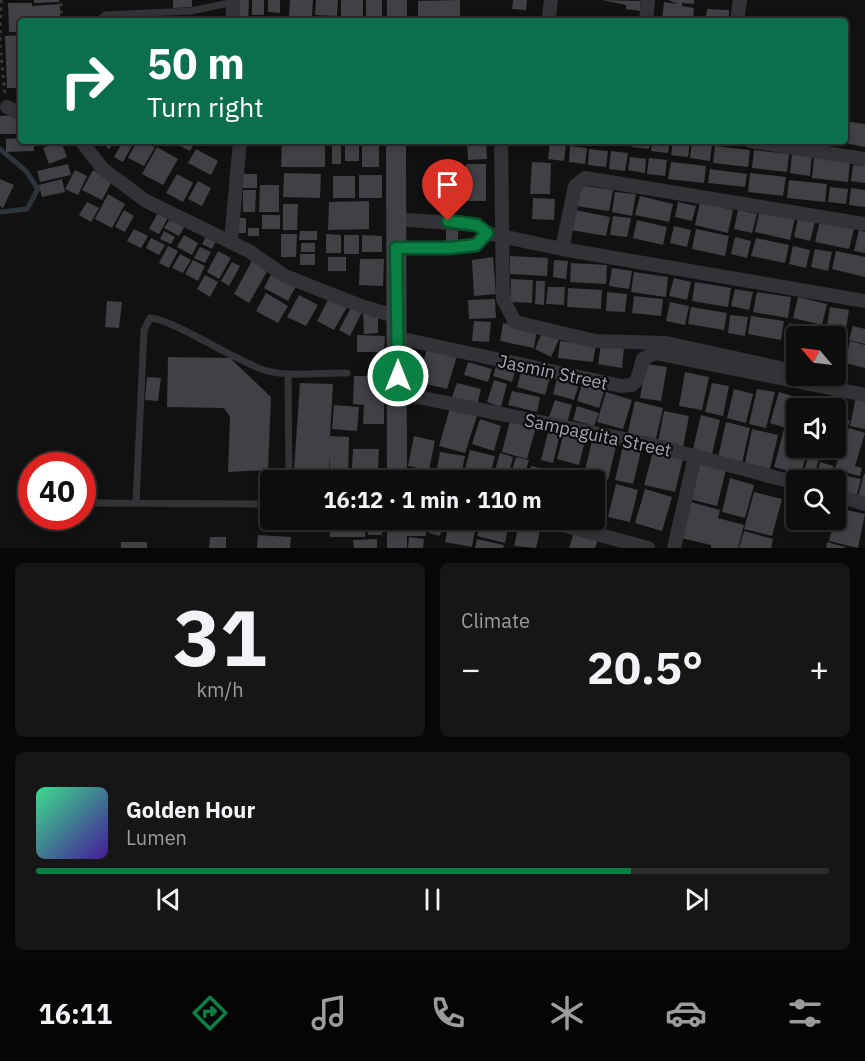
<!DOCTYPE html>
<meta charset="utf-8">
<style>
:root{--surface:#0d0d0e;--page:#161617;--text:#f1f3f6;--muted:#9a9c9e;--line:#2d2d2e;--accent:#0b8043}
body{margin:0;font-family:"IBM Plex Sans",sans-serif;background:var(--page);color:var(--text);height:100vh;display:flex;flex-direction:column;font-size:22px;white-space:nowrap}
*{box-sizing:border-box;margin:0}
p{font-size:20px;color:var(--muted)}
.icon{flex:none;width:33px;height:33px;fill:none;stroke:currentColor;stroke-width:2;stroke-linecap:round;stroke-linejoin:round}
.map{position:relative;height:548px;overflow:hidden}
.sheet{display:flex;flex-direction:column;gap:15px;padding:15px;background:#070708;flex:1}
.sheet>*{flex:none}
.hud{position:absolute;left:18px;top:18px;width:830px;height:126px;border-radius:6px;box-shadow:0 3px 9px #0003,0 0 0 2px var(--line);background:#0b6e4f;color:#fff;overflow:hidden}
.needle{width:39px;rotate:298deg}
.controls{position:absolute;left:786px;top:326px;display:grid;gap:12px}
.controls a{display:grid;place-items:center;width:60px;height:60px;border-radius:6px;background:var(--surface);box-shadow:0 3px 9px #0003,0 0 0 2px var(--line);font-size:30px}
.speed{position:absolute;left:18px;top:452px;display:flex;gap:12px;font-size:30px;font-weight:700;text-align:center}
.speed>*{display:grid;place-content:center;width:78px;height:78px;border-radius:50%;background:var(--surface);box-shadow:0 3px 9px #0003,0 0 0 2px var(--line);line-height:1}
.speed .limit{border:9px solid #d22;background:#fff;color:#111}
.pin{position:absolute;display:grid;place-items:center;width:51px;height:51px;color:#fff;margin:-62px -26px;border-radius:50% 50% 50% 0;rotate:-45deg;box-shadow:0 0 6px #0007}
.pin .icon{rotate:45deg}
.me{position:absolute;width:66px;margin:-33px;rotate:0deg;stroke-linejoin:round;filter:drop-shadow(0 0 4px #0008)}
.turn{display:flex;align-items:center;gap:21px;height:126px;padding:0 30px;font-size:27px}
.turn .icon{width:78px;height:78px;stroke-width:2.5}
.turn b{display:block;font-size:42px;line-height:51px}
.big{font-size:45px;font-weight:700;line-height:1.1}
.sheet .widget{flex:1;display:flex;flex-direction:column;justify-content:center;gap:9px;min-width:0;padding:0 21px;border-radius:9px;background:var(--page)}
.sheet .dial{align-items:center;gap:0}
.dial b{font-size:78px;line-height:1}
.song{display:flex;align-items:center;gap:18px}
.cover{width:72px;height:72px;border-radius:9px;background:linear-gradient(135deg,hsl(150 70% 55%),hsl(260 70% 35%))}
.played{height:6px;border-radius:3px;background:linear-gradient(90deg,var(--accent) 75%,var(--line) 75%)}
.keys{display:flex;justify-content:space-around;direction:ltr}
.heat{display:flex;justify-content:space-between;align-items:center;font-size:33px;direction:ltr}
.sheet .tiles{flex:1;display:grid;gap:15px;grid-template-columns:1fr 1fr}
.widget:last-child{grid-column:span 2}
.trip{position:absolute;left:260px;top:470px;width:345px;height:60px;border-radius:6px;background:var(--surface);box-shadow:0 3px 9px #0003,0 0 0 2px var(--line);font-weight:700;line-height:60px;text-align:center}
.tabs{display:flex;height:96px;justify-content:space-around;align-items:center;background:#050506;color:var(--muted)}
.tabs .icon{width:42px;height:42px}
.tabs .on{color:var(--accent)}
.tabs b{font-size:27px;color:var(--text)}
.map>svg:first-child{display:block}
</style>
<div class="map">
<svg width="865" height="548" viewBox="0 0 865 548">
<rect width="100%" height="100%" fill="#111112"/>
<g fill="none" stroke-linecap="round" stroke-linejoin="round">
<path stroke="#2d333b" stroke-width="5" d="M0,149L26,171L38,189L27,209L0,212"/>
</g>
<path fill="#404045" d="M34,0H59V2L34,3Z
M173,0H192V7L173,8Z
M236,0H249L248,21H235Z
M252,0H264V15H252Z
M268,0H280V13L268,12Z
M290,0H313L312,16H289Z
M316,0H338L337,16L315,15Z
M341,0H363V21H341Z
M366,0H382V21H366Z
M460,0V17L418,18V1Z
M513,0H527L526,10L512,9Z
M602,0L641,1L640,11L626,9V5Z
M668,0H694V4L682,3V6L694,8L693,21H662L664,2L678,4Z
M8,3H32V6L60,4V20L35,21L33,18V21H21V32H9Z
M707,9L729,10V18L706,16Z
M696,17L730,19L729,21H695Z
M21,35V88H7L5,36Z
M16,115V134H0V116Z
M844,121L865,124V147L840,142L844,141Z
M21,138V141H34V151L6,152V139Z
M61,141L67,157L49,164L43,148Z
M100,141H116L109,149Z
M123,141L134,142L123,162L114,157Z
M137,141L155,147L144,166L128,158Z
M170,141H195L190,151Z
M282,141L325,143V167H281Z
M345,141H359V161H345Z
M362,141H379V167H362Z
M467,141H486L487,159L468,160Z
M614,141H630L629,146L613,144Z
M633,141H650L649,149L632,147Z
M652,141H670L668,153L651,151Z
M673,141H690L688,157L671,155Z
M692,141L712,143L710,161L690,158Z
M550,143L566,145L564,161L548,159Z
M332,144L341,145V164H332Z
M570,146L587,148L585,164L569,162Z
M715,146L750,150L748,167L713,163Z
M157,147L178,159L163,185L142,174Z
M196,149L218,161L211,175L188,163Z
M589,149L608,151L606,167L588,165Z
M754,150L789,154L787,172L752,168Z
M611,151L628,153L625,171L609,169Z
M792,153L812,155L810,176L790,173Z
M630,157L646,159L645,173L628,170Z
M814,157L850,162L848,182L812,178Z
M649,158L667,160L665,176L647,174Z
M532,162L551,163L550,194H530Z
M671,162L706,166L704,183L668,179Z
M68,164L71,175L40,182L37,171Z
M466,164H486V201H466Z
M853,165L865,166V183L851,181Z
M710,169L747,174L745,187L708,183Z
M75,170L87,176L78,195L65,189Z
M93,170L112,181L102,200L82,190Z
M284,173L321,174L320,198L283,197Z
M750,173L786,177L783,196L748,192Z
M177,174L193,183L183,202L166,193Z
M241,174H257V188H241Z
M359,175H382V198H359Z
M333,176H355V198H333Z
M0,179L14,185L3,208L0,206Z
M62,179L65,192L42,197L39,185Z
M789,180L827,184L825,202L787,198Z
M198,181L211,188L202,206L188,199Z
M260,185H279V212H259Z
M579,185L613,190L609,211L576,206Z
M830,187L848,189L846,204L828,202Z
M851,188L865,190V207L849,205Z
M243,190H256L255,212H243Z
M615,192L636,194L632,216L612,212Z
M108,194L125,204L112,228L95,219Z
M640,196L673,204L669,222L635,215Z
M533,198L555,199L554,220L532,219Z
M369,201V229L328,230L329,202Z
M87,202L99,208L91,222L79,215Z
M678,202L696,206L692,221L675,217Z
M700,202L733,210L728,233L695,225Z
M283,204H298L297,230H283Z
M760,209L795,218L790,240L755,232Z
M124,210L134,216L125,232L115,227Z
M575,210L610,217L606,236L571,230Z
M738,210L757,214L752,233L734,229Z
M159,211L169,216L159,234L149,229Z
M262,215H280V229H262Z
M613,216L631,218L627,237L610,235Z
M235,218H246V233H235Z
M798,218L815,222L810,241L794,237Z
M170,219L184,227L179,236L164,228Z
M637,220L667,227L663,245L633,238Z
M820,221L854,229L849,249L815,242Z
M674,226L691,230L687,247L670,243Z
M248,228H259V236H248Z
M134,229L148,236L141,248L127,241Z
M446,229H458V243L446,242Z
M696,229L729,236L725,256L692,249Z
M859,230L865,232V253L854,251Z
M164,231L175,237L171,244L160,239Z
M209,231L218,237L212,249L202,244Z
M300,231H317V240H299Z
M281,234H297L296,257H281Z
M326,234L341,235V253H326Z
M184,235L198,243L192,255L177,247Z
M344,235H359V254H344Z
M362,235L382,236V252H362Z
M735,237L751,241L747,258L731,254Z
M151,238L165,245L159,255L146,248Z
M756,238L789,245L785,263L751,256Z
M301,243H315V252H301Z
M168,246L178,251L169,268L159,263Z
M793,246L810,250L806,268L789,264Z
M200,247L211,252L205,263L194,258Z
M815,249L832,252L828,271L811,267Z
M218,251L231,258L219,279L207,272Z
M836,251L865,257V277L832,269Z
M180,254L191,260L183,273L172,268Z
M300,254H315V265H300Z
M510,256L548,258L547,276L510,274Z
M328,257H346V271H328Z
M493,257L496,294L474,296L472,260Z
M253,259L269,268L249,303L234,294Z
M360,259H384L383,286L359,285Z
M193,260L205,266L198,281L185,274Z
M554,260L568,261L566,279L553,277Z
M232,262L240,266L229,286L221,281Z
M571,263L607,265L606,284L570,282Z
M612,268L632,271L629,289L609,286Z
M634,272L668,277L666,297L631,292Z
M272,273L296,286L288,301L264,288Z
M205,275L218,282L210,297L197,289Z
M674,278L691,282L687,300L669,296Z
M511,279L533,280L532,303L510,302Z
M536,281H545L544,305L535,304Z
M695,282L731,288L728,307L692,301Z
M548,287H565L564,305L546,304Z
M568,288L602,290L601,309L567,307Z
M735,289L753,292L749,310L731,306Z
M607,292L627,294L625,312L606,311Z
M757,292L791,297L788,318L753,312Z
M266,293L288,306L278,323L256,311Z
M299,295L318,305L306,326L287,317Z
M330,296L348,305L334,330L317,321Z
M634,296L663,299L661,316L632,313Z
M798,297L827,304L822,325L793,318Z
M495,299L496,318L469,319L468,300Z
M107,301L122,302L119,328L105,327Z
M670,302L689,306L685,325L666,321Z
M353,304L363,310L350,336L339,330Z
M691,307L727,313L724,330L688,324Z
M830,307L849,310L846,329L827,326Z
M363,314H378V333L364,334Z
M730,315L748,317L745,336L728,333Z
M751,316L784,321L781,340L748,334Z
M474,321L491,322L489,342L472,341Z
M503,323L537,329L534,348L500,341Z
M789,323L806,327L804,336H796V347L784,345Z
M853,326L865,329V344L849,340Z
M543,331L559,339L551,357L535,349Z
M357,335L385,336L384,352H357Z
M836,340L846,342L842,366L836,365Z
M560,341L596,345L593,362L558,358Z
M850,341L865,345V368L845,363Z
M601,344L624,348L622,368L598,364Z
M427,348L457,356L447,389L418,382Z
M168,357L230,358L271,397L268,470L228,472L230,417L224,408L167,407Z
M468,362L492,369L488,382L464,375Z
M497,363L516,368L512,382L493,376Z
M646,364L667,367L661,401L640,398Z
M522,368L550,377L545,395L517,387Z
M685,372L709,377L702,410L679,406Z
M558,375L580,381L574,400L553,394Z
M354,376H384V424H363L364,405L353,404Z
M147,377L161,378L158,401L145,400Z
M494,380L507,384L501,407L487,402Z
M583,381L605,388L599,408L577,401Z
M300,383L333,384L330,436L349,437L348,480H330V455L329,471L294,470Z
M457,383L481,389L477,405L452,397Z
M712,383L729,386L723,416L705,412Z
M734,389L753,394L746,423L727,418Z
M757,389L775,392L766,428L749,424Z
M512,391L540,397L537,412L508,405Z
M606,392L632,400L623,429L597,422Z
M779,392L796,397L786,428L770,423Z
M856,397L865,399V429L850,426Z
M800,399L816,404L815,408H797Z
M555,400L572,405L567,423L549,417Z
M820,400L837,406V408H818Z
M635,401L663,408L655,443L627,436Z
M334,405L359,407L357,431L332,429Z
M577,406L599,413L594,426L573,420Z
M839,407L848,410L845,418L837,415Z
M450,408L477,416L465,453L439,446Z
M664,411L689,416L683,447L658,442Z
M794,413L796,414V428L790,426Z
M701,415L720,420L712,454L693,449Z
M511,417L537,424L527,459L502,452Z
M836,417L850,421L836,456L824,453L826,447H836Z
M480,419L501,426L494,451L472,444Z
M726,422L750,428L742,463L718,457Z
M849,428L865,433L855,466L862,468L860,476L848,473V469L846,477L833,474Z
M752,429L778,435L770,469L745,463Z
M784,429L796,433V447H823L821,452L808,448L801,474L774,467Z
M548,432L560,434L553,463L541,460Z
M564,432L586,437L579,465L557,459Z
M414,436L435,441L429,470L408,466Z
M593,437L617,442L608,480L584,474Z
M624,442L642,447L633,484L615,480Z
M353,449H379L378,469H352Z
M470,450L495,456L489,480H462Z
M440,452L465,456L460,480H435Z
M653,452L683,459L675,492L644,485Z
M810,452L820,455L814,476L803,473Z
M500,453L513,457L507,480H492Z
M516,457L529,460L523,480H509Z
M699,459L727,466L717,506L689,499Z
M820,462L834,466L830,478L817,474Z
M531,466L550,470L547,480H528Z
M555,471L580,477L579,480H553Z
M864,474H865V502L857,500Z
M847,476L861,479L856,498L836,493V478L846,480Z
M730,478L754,485L745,518L722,512Z
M594,482L603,484L596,511L594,510Z
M616,484L638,490L630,522L608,517Z
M645,489L672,497L662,531L635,523Z
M754,492L782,499L772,536L744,529Z
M687,501L720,510L718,518L744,525L738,548H711V545L677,537Z
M837,508L865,514L858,548L829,541Z
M330,519H366L365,537H330Z
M368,519H381L382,535H368Z
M406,519H426V536H406Z
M432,519H444L440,536L429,533Z
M449,519H477L472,547L445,542Z
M482,519H510L505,543L477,536Z
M520,519L542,522L536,548L514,546Z
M744,531L773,539L771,548H739Z
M574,532L598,539L595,548H569Z
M258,535L291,537L290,548H257Z
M210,537H226V548H209Z
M409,537L424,539L423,548H408Z
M377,539V548H354L353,540Z
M477,539L504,545L503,548H475Z
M121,542H147V548H121Z
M827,542L845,547V548H826Z"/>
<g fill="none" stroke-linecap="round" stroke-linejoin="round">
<path stroke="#3a3b3f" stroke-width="3" stroke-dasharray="3 4.5" stroke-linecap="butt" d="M1,0L0,45L5,94
M61,21V0"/>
<path stroke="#323237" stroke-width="7" d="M102,18L105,15L191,11L233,2
M288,376L289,480
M94,503L270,504
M136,503L144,330L150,318C170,318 236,361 264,370C291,378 319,372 347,373
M289,528V519"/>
<path stroke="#323237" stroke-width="14" d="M549,16L551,0
M233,21V0
M646,21L648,0
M737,21L740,0
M7,107L21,114
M81,141L103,169L146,201L249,251L285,276L361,306L398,317
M501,141L503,299L515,322L595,341L666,343L780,368
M750,141L865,159
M396,219L477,225L487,233L562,249L865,301
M231,241L240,141
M396,248H449L476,245L487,233
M562,249L575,186L585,178L865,224
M398,338L621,386L632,385L637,380L643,359L655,353L865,395
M398,393L649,444L796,483
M836,495L865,504
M541,519L648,548
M674,548L695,456"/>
<path stroke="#404146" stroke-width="20" d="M397,21V0
M396,141L397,480
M397,548V519"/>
</g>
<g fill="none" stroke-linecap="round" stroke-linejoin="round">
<g stroke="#07532c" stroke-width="15">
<path id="route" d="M398,376L396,248H449L476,245L487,233L477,225L448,221"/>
</g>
<use href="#route" stroke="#0b8043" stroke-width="10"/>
</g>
<g text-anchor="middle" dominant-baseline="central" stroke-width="4.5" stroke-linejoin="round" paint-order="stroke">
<g font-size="18" fill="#a3a5b1" stroke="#0c0c0d">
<text transform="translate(553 372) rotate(12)">Jasmin Street</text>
<text transform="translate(598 435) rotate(12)">Sampaguita Street</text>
</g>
</g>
</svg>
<div class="controls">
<a><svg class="needle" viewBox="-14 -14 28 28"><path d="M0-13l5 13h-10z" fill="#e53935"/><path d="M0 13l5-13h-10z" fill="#9a9c9e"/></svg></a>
<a><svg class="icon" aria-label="sound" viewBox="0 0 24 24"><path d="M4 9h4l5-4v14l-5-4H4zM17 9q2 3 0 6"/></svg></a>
<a><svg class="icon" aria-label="search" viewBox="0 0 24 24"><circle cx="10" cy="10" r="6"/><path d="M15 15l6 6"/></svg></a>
</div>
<div class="speed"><div class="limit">40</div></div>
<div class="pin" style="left:448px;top:221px;background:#d93025"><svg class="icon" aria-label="arrive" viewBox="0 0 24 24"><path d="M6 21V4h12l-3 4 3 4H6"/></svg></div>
<svg class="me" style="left:398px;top:376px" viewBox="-20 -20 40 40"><circle r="17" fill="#0b8043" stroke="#fff" stroke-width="3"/><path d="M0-11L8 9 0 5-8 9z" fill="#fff"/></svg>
<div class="trip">16:12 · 1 min · 110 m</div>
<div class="hud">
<div class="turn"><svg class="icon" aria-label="right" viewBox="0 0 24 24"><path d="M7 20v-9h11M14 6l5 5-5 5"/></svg><div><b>50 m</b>Turn right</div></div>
</div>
</div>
<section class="sheet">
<div class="tiles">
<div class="widget dial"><b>31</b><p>km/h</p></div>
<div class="widget"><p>Climate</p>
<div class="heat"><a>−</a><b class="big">20.5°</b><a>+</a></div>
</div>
<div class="widget">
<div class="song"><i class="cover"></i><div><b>Golden Hour</b><p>Lumen</p></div></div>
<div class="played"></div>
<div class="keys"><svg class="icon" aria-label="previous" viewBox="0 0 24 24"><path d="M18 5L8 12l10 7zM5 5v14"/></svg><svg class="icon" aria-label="pause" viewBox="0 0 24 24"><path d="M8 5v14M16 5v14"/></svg><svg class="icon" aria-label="next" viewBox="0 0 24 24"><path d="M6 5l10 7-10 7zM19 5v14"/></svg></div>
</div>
</div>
</section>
<nav class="tabs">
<b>16:11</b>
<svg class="icon on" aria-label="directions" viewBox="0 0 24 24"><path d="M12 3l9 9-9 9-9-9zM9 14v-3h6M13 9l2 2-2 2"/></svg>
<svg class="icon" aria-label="music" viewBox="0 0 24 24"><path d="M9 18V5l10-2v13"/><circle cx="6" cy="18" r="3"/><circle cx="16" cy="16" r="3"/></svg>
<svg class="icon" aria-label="phone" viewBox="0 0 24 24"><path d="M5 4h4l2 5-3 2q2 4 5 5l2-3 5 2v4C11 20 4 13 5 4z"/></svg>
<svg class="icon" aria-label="climate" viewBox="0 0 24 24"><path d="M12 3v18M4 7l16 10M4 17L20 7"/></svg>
<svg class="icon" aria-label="car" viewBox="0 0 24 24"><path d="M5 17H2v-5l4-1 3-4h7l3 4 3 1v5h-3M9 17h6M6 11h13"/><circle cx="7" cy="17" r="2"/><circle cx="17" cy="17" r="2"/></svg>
<svg class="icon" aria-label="filters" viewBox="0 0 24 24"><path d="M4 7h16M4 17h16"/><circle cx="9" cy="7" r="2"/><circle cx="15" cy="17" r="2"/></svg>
</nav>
